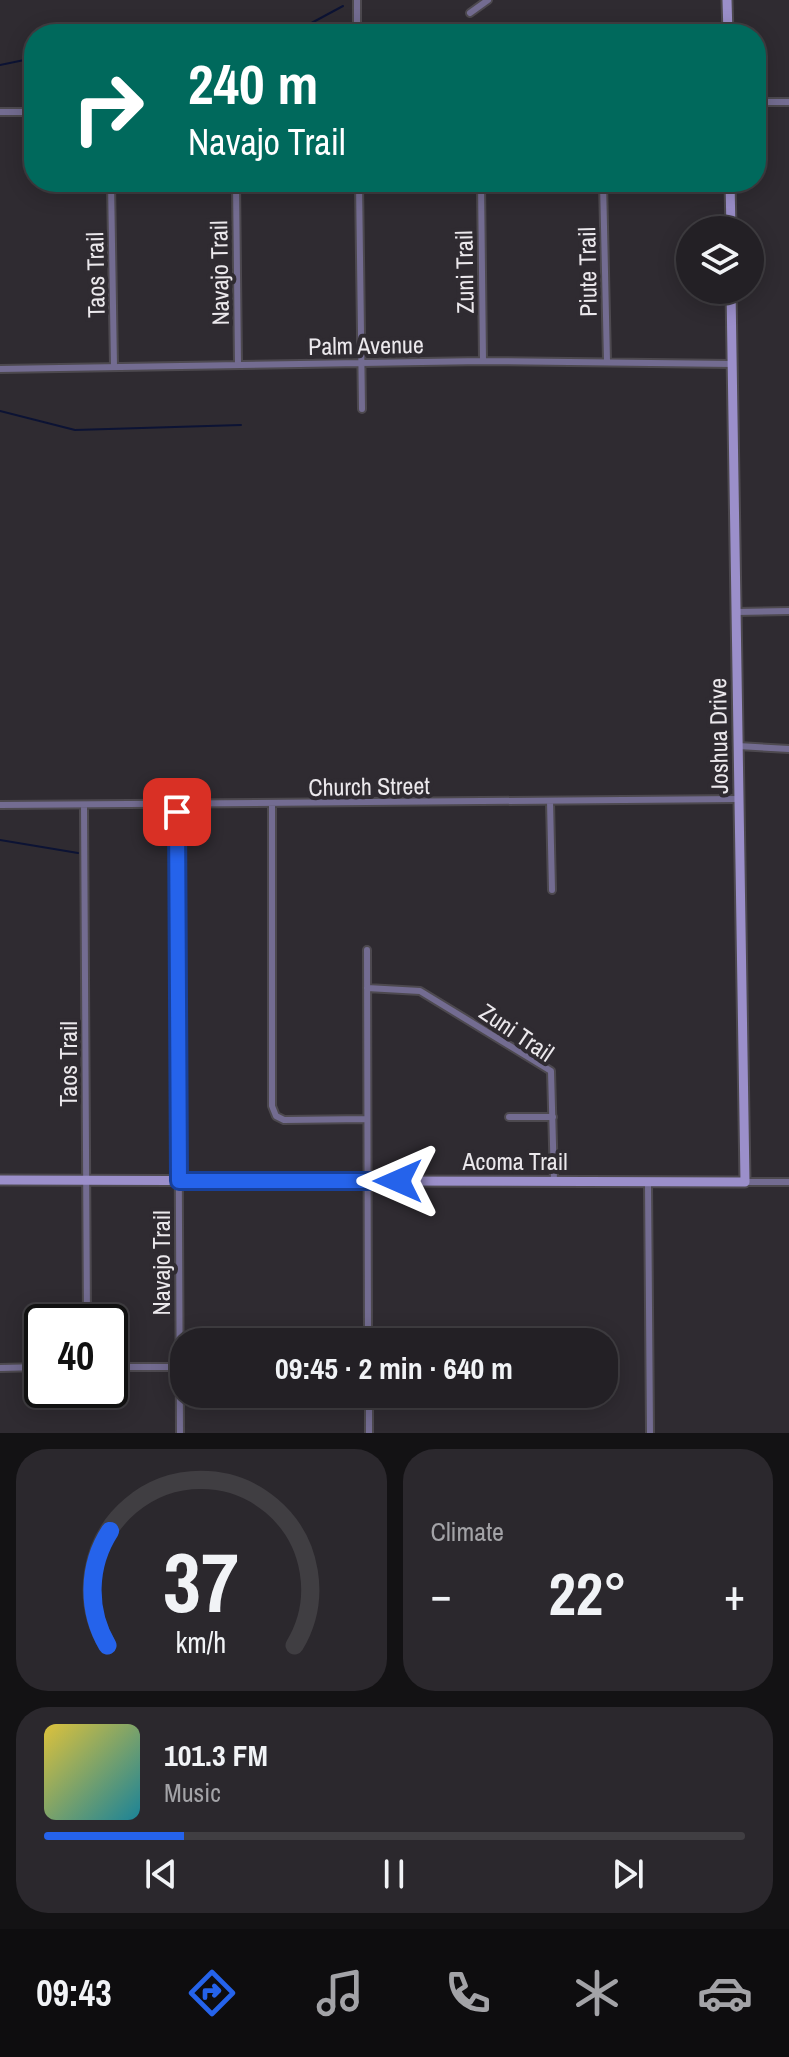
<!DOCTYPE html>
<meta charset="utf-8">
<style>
:root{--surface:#232025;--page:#2b282d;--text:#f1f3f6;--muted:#a3a3a7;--line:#403e42;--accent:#2563eb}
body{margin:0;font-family:"Archivo Narrow",sans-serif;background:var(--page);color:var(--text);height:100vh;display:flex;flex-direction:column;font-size:30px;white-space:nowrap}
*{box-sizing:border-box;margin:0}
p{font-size:26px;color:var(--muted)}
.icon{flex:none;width:44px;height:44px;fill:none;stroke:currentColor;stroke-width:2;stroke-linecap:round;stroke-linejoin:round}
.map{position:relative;height:1433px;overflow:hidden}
.panel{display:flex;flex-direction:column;gap:16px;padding:16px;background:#131214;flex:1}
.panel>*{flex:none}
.guide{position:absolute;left:24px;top:24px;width:742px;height:168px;border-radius:32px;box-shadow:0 4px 20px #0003,0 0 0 2px var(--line);background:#00695c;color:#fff;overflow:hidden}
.fabs{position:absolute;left:676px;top:216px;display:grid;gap:16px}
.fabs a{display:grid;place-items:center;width:88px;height:88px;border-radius:50%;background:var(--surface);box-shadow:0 4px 20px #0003,0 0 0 2px var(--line);font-size:40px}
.speed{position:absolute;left:24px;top:1304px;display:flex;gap:16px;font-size:40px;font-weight:700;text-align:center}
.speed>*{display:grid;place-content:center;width:104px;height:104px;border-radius:50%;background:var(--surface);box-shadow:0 4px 20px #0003,0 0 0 2px var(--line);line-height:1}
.speed .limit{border:4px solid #111;border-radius:12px;background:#fff;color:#111}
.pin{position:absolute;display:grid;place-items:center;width:68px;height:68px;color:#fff;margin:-34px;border-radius:16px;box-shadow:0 4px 12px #0006}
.me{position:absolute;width:88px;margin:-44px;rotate:270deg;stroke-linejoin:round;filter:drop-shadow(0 0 6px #0008)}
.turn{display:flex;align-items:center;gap:28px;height:168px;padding:0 32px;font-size:36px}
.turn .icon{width:104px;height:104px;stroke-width:2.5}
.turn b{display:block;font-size:56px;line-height:68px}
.big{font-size:60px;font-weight:800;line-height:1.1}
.panel .tile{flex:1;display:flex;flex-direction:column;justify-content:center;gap:12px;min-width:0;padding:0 28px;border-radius:32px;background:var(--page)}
.panel .dial{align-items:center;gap:0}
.dial svg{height:208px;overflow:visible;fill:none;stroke:var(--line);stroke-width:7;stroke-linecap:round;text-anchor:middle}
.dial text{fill:var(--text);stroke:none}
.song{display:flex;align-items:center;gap:24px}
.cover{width:96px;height:96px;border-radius:12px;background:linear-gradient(135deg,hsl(50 70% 55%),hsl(190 70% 35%))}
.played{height:8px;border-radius:4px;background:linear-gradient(90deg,var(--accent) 20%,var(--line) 20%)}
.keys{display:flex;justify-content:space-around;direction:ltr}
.heat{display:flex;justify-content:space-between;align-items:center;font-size:44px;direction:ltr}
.panel .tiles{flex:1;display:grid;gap:16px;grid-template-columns:1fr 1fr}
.tile:last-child{grid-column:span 2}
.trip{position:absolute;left:170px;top:1328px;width:448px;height:80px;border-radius:32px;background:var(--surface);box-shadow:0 4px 20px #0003,0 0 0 2px var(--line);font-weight:800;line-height:80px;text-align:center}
.tab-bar{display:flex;height:128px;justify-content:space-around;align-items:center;background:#0e0d0f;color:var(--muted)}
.tab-bar .icon{width:56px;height:56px}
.tab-bar .active{color:var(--accent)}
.tab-bar b{font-size:36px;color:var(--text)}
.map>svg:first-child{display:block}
</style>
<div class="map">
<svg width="789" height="1433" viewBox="0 0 789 1433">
<rect width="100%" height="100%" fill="#2f2b31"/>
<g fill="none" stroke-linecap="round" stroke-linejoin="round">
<path stroke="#0c1334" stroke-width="2" d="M291,34L343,6
M0,65L34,58
M0,411L75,430L241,425
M0,840L78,853"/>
<g stroke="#4d494f" stroke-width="10">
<path id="street" d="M357,0V34
M470,13L488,0
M756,102H789
M0,112H34
M111,182L114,367
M236,182L238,364
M359,182L362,409
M481,182L483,361
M603,182L607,361
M0,369L483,361L733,364
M736,612L789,611
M738,746L789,749
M550,801L552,890
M0,805L739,799
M84,805L87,1322
M177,805L180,1433
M272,805V1106L276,1116L284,1120L367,1119
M367,950L368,1342
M367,988L420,991L551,1071L554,1181
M509,1117H553
M648,1182L650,1433
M745,1182H789
M110,1367H180
M0,1368L42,1367
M369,1394V1433"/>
</g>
<g stroke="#4d494f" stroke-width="13">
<path id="secondary" d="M727,0L728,34
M730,182L731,230
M0,1180L745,1182L731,290"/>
</g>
<use href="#street" stroke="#736c91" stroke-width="6"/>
<use href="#secondary" stroke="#9b8fca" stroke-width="9"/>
</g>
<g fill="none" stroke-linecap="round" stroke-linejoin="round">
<g stroke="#184099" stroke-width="20">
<path id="route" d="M177,812L179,1181H398"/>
</g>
<use href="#route" stroke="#2563eb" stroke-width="14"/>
</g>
<g text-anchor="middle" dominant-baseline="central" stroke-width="8" stroke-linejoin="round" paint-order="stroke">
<g font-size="24" fill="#ebe8ec" stroke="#2f2b31">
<text transform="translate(464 272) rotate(-91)">Zuni Trail</text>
<text transform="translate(587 272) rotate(-91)">Piute Trail</text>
<text transform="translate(219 273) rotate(-91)">Navajo Trail</text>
<text transform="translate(95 275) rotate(-91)">Taos Trail</text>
<text transform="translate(366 345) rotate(-1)">Palm Avenue</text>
<text transform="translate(718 736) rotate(-91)">Joshua Drive</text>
<text transform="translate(369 786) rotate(-1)">Church Street</text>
<text transform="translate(517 1032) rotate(34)">Zuni Trail</text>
<text transform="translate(68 1064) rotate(-90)">Taos Trail</text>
<text x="515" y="1161">Acoma Trail</text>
<text transform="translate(161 1263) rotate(-90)">Navajo Trail</text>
</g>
</g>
</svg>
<div class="fabs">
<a><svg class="icon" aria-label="layers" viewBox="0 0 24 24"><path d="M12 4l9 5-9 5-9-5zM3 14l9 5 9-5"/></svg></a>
</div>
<div class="speed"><div class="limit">40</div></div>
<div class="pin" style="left:177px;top:812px;background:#d93025"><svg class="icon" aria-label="arrive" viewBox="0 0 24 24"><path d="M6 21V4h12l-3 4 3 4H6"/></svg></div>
<svg class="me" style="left:398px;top:1181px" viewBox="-20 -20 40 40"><path d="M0-17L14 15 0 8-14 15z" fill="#2563eb" stroke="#fff" stroke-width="4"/></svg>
<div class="trip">09:45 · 2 min · 640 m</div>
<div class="guide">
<div class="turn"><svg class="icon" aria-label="right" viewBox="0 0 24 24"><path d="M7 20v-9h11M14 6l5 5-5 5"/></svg><div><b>240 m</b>Navajo Trail</div></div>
</div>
</div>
<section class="panel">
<div class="tiles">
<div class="tile dial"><svg viewBox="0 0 100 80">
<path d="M14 69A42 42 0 1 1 86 69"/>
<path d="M14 69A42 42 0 0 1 15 25" stroke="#2563eb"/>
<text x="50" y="56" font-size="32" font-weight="700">37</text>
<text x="50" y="72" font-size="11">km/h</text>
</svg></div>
<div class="tile"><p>Climate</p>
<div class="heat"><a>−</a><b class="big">22°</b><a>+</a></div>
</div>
<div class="tile">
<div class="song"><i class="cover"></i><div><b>101.3 FM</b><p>Music</p></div></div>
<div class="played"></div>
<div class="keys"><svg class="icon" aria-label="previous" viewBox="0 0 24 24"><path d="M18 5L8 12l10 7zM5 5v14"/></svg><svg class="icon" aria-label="pause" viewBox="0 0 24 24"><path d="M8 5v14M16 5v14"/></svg><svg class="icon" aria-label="next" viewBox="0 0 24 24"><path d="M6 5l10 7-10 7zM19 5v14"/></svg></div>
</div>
</div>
</section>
<nav class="tab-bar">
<b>09:43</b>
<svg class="icon active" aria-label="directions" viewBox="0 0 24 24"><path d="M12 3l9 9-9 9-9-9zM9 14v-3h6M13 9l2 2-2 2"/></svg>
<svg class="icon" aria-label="music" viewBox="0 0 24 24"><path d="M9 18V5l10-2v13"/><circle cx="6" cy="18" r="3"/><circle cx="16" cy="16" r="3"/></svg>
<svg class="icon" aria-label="phone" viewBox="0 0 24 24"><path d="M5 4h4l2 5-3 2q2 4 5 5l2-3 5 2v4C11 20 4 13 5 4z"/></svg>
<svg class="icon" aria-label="climate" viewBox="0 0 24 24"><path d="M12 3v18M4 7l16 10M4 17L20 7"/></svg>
<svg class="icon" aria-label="car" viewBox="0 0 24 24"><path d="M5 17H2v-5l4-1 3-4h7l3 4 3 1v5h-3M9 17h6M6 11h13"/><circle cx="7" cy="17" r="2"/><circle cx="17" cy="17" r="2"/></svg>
</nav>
